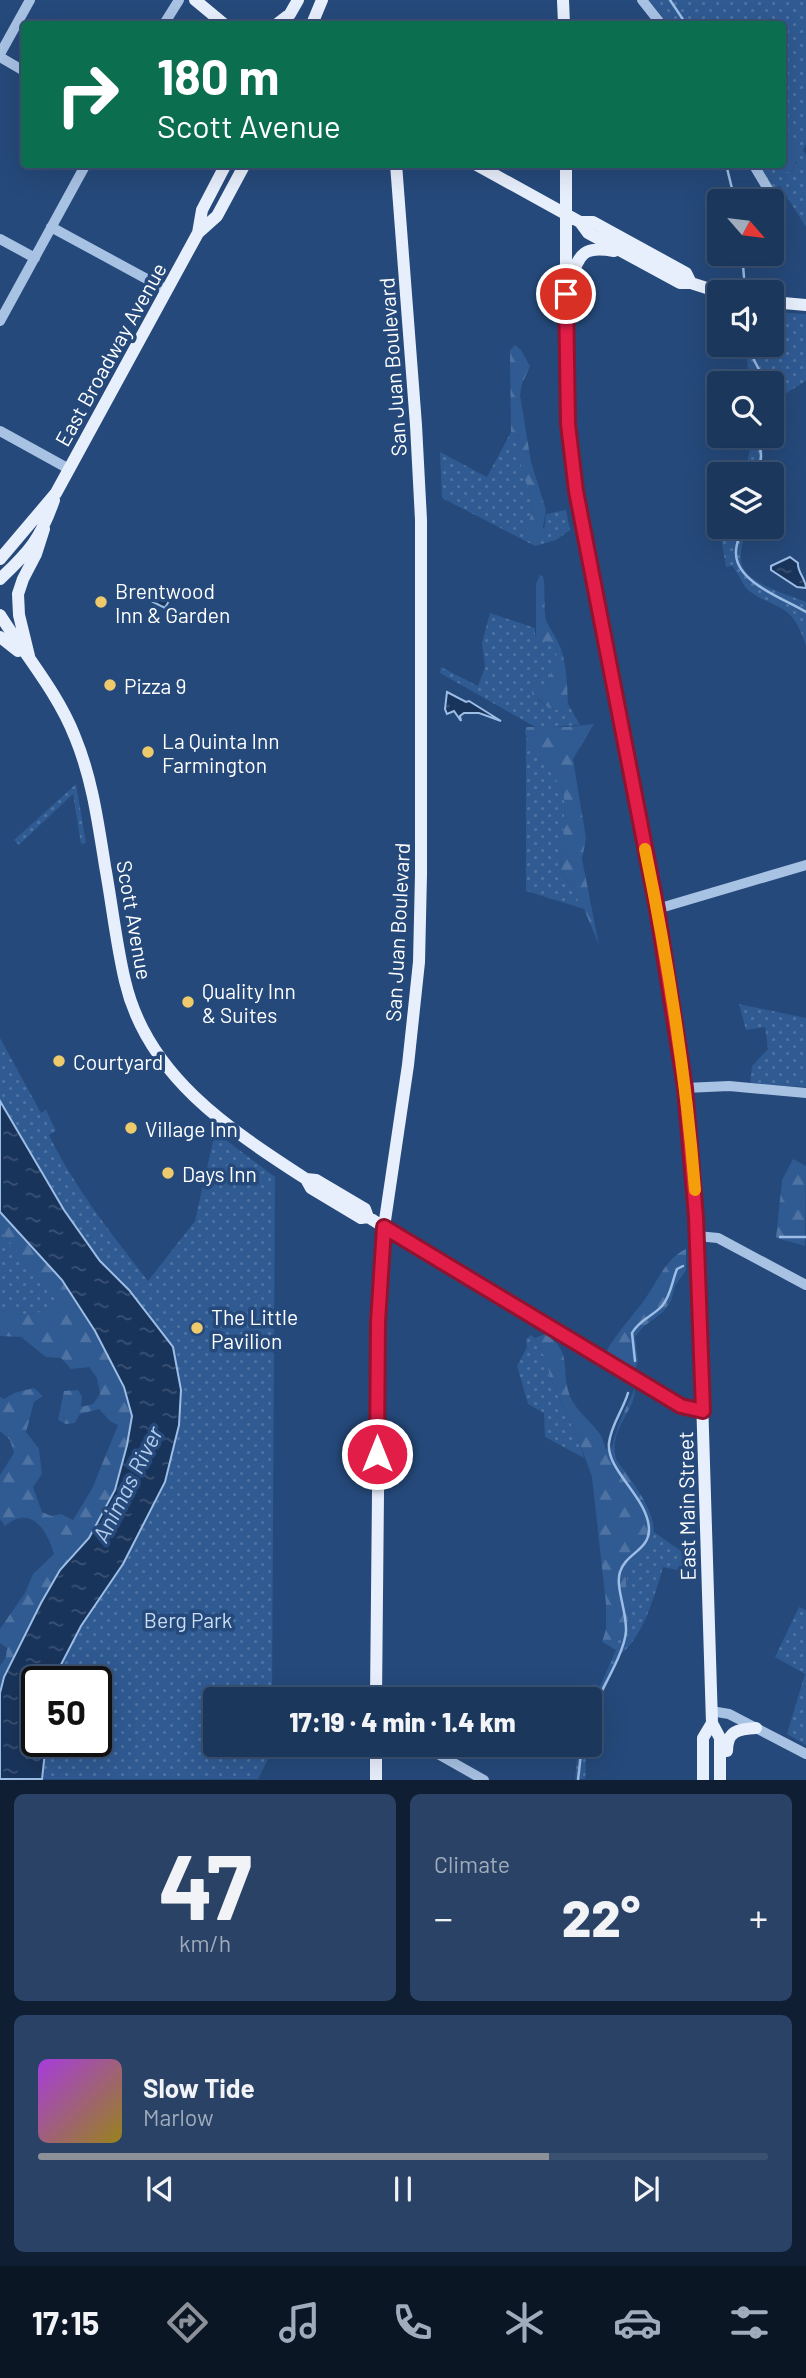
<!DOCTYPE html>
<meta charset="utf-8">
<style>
:root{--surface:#1c375c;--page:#294265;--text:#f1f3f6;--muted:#a0acbb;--line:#3a5172;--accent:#8c9099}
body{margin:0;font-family:Barlow,sans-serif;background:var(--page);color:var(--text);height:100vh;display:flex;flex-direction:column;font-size:26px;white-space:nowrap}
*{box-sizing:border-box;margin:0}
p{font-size:23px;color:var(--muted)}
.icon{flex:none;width:38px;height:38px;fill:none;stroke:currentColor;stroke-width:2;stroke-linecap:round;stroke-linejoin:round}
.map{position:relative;height:1780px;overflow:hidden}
.sheet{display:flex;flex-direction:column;gap:14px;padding:14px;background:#0f1e33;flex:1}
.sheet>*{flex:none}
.guide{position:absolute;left:21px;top:21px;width:765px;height:147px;border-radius:7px;box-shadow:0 7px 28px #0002,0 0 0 2px var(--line);background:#0b6e4f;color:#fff;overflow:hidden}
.needle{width:46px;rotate:118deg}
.buttons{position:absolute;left:707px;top:189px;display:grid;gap:14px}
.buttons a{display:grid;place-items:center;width:77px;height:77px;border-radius:7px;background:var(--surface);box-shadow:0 7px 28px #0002,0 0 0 2px var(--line);font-size:35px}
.speed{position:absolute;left:21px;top:1666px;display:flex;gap:14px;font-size:35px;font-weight:700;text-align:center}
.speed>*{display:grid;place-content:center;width:91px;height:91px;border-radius:50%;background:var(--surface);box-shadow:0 7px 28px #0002,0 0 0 2px var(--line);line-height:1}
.speed .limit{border:4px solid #111;border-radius:10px;background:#fff;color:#111}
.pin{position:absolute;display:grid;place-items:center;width:60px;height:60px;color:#fff;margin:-30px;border:4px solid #fff;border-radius:50%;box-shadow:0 2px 7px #0007}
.me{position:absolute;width:77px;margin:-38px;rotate:0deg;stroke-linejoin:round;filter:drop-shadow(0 0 5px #0008)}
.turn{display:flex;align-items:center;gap:24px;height:147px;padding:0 21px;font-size:32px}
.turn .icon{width:91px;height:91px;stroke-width:2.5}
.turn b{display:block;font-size:49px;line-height:60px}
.big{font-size:52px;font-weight:800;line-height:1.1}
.sheet .card{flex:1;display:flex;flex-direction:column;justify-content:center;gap:10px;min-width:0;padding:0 24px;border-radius:10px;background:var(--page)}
.sheet .dial{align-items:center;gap:0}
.dial b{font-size:91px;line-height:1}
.song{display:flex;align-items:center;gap:21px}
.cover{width:84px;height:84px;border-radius:10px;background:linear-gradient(135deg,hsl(280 70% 55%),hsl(50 70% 35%))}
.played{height:7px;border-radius:4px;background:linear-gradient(90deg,var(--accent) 70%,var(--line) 70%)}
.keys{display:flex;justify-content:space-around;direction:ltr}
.heat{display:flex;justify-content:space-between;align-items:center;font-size:38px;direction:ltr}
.sheet .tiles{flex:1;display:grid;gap:14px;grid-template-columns:1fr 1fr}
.card:last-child{grid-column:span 2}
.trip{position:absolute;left:203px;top:1687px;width:399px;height:70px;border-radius:7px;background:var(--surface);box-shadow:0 7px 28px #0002,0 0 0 2px var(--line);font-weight:800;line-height:70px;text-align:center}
.tabs{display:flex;height:112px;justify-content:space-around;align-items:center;background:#0b1625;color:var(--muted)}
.tabs .icon{width:49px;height:49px}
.tabs .current{color:var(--accent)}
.tabs b{font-size:32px;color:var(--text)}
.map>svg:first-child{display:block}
</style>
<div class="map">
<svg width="806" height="1780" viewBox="0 0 806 1780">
<defs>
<pattern id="green-dots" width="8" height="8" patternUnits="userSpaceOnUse" patternTransform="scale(1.75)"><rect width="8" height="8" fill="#2f5a92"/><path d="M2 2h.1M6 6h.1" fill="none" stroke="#4e73a2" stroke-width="1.8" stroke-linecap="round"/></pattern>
<pattern id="forest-firs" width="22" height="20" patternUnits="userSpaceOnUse" patternTransform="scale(1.75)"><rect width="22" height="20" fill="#2f5a92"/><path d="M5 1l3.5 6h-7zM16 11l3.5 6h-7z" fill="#4e73a2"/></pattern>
<pattern id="water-ripples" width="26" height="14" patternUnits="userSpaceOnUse" patternTransform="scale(1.75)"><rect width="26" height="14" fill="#19345b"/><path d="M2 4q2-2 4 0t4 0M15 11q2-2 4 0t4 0" fill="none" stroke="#3c5274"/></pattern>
</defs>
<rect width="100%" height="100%" fill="#25497a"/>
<path fill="url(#green-dots)" d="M649,0H806V144L803,150L806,155V227L780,186L773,189L758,165H775L782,173L791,171L797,163L788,128L782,121V24H668Z
M772,312L806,314V381L772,402V383H754L748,369L745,345H772Z
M511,432L518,436L522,469L533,503L532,517L544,530L546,514L566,510L570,530L556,540L535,546L442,498L440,452L487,477Z
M750,436H761L763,448L762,474H744L751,445Z
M723,527H746C744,537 740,550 741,561C744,584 788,594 806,602V646C802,634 797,620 787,612C775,602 753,599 744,585C740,578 738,573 732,566L726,567L721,537Z
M490,613L535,628V635L553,641C558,650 559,657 551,664V677L546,688L543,689L537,699L549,708L562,711L567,708L568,704L580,725L537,728L440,673L441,667L478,686L485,667L482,643Z
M526,736L562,788L565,804L561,872L584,909L526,891Z
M76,784L86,843L81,844L73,794L19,845L14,840Z
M739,1004L806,1018V1087L750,1084L752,1066L768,1049L765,1027L746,1030Z
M0,1038L41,1113L46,1110L56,1131L49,1135C75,1189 112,1234 148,1281L195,1221L213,1141L218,1134L275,1177L272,1699H215V1745H271V1754L258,1779H42L45,1752L43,1741H96V1682H52L81,1626L123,1564L165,1482L179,1425L143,1308L129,1290L100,1261L64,1210L0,1101Z
M0,1230L58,1300L59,1310L22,1315L6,1310L0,1313Z
M531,1335L535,1338L539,1348L546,1358L550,1377L580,1444L584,1458L545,1437L544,1413L528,1404L517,1366L527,1347L526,1339Z
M654,1532L691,1558H695L696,1574L663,1567C656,1592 642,1641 619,1655L594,1716L590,1733V1699H587L594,1684L600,1686L616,1650L613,1648C618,1636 630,1620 630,1607C630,1596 624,1585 628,1574C634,1556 649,1553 654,1532Z
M799,1607L806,1610V1745L787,1734L805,1674L775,1657Z
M575,1745H587C584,1757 587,1767 585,1779H575L577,1759Z"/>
<path fill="url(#forest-firs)" d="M782,121L803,150L791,171L782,174L775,165L782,164Z
M515,345L521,350L530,366L522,384L520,395L531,462L546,510L541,538L536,540L528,538L527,523C540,507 526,487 522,470C519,459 520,448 518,436L511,432L510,357V350Z
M540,575L543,576C546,590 543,605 546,620C548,627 558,639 561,649C567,667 567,685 568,704L567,708L562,711L549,708L532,694V690L537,687L546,688L551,677V663C559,657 558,650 553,642L546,641L541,645H538L536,641V584Z
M594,724L573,759L586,838L582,859L599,945L584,909L561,872L565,804L562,788L537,754L526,736L525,731L527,727H567Z
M793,1159L806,1166L805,1246L776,1238L782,1180Z
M0,1212L62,1280L95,1331L124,1387L132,1416L127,1445L115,1490L89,1538L60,1570L41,1603L4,1677L0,1693V1666L6,1657L7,1648L0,1643V1629L25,1593L33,1574L54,1554C47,1530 31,1504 5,1526L0,1519V1475L14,1453L10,1440L0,1431V1397L4,1399L14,1393L34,1388L43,1396L34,1402L26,1432L39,1449L42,1474L33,1487L42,1512L51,1516L61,1514L73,1520L92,1489L118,1425L110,1421L99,1409L80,1414L75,1423L66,1424L58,1420L64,1391L78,1390L82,1397L81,1407L93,1404L100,1394L97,1378L89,1367L71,1369L61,1358L46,1357L21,1337L0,1336V1313L6,1310L22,1315L59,1309L57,1300L0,1230Z
M686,1249V1270L675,1286L671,1301L663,1312L643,1327L635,1337L638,1361L635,1370L606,1352C617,1332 632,1317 645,1299C658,1281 665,1259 686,1249Z
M545,1334C574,1352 560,1369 570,1396C576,1411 591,1421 600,1434C603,1438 604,1445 606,1449H611L619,1423L635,1388C636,1412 606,1430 617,1461C631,1480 667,1523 649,1547C642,1558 630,1563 627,1577C624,1588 632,1598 630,1609C629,1621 618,1637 613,1648L602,1642L606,1629V1604L592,1477L580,1444L550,1377L546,1359L539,1348L535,1338Z"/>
<path fill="url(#water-ripples)" stroke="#9cbde5" stroke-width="2" d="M790,557L798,563C797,572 806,579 806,588L797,587L771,570V566Z
M152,590L170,599L165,608L147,599Z
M447,692L466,702L469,701L501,721L479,713H464L460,716L461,721L454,711L447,714L445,709Z
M0,1101L64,1210L100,1261L129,1290L173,1347L181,1390L179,1425L165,1482L123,1564L81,1626L52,1682H37V1741H43L45,1752L42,1779H0V1693L4,1677L41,1603L60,1570L89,1538L115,1490L127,1445L132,1416L124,1387L95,1331L62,1280L0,1212Z"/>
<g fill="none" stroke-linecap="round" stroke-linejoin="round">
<path stroke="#9cbde5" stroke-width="2.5" d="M670,0L686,24
M726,164L735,201
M742,254L744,277
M753,345L754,360L766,383
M759,474L761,456L759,436
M742,527C740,535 735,546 736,554C737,583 785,599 806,612
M780,1237H806
M635,1361L632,1333C639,1320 653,1316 662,1306C671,1296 672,1281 677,1269L683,1266
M590,1715C599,1693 625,1653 626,1631C627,1612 615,1586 620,1572C625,1554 649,1550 649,1530C649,1498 606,1471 609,1443C611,1425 623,1410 628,1393
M578,1780L582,1745"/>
<path stroke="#a8c2e4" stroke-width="10" d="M642,0L661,24
M164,24L179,0
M0,54L30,0
M0,57L24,71
M753,164L771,194L776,213
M51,227L167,290
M0,239L35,258
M0,321L86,164
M0,431L69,469
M657,909L806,865
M685,1088L729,1086L806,1093
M697,1236L718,1238L806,1285
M711,1711L729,1714L806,1754
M422,1745L484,1780"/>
<path stroke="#e8effc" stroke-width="12" d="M195,0L224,24
M563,0L564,24
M277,24L290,14L298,0
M312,24L322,0
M475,164L580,222L588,233L680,283H691L719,292
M566,164V370L570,451L579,511L657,909L685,1088L697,1236L712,1723L720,1738V1780
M580,222H593L686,273L691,283
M198,233L202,210L226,164
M571,280C579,253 584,246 614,251
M772,302L806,305
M0,559L56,493L198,233L217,216L245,164
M0,579C29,552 41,538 54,500
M0,615C25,655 58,693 75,737C92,778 98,822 105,866C112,904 116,943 125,981C147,1076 229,1129 306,1179L311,1188L361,1218L368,1217
M0,637L18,651
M29,656L19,615L18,594L23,579L36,554L44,529
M306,1179L316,1180L365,1209L368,1217L384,1227L680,1406L703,1411
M376,1699L380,1286L384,1227L408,1065L419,962L421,874V520L416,425L396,164
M727,1751C727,1731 738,1729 756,1728
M376,1780V1745
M703,1780V1738L712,1723"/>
</g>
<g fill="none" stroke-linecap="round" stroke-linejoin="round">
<g stroke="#92132f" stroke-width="18">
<path id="route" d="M377,1454L378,1322L384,1227L681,1406L703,1411L696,1217L685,1088L657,909L576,491L568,424L566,294"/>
</g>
<use href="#route" stroke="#e11d48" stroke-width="12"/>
<path stroke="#f59e0b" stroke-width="12" d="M645,849C668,961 686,1075 695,1190"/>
</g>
<g fill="#eeca6c" stroke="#25497a" stroke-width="2.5">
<circle cx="101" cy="602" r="7"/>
<circle cx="110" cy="685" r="7"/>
<circle cx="148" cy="752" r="7"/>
<circle cx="188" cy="1002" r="7"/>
<circle cx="59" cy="1061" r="7"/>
<circle cx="131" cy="1128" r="7"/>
<circle cx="168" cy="1173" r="7"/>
<circle cx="197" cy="1328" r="7"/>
</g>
<g text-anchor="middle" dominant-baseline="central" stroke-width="7" stroke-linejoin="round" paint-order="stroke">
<g font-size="21" fill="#fff" stroke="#25497a">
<text transform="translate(110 354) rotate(-61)">East Broadway Avenue</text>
<text transform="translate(392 367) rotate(-94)">San Juan Boulevard</text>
<text transform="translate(135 920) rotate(80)">Scott Avenue</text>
<text transform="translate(397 932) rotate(-87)">San Juan Boulevard</text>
<text transform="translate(686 1506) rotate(-91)">East Main Street</text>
</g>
<g font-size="21" fill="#fff" stroke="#25497a" text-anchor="start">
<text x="115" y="590">Brentwood<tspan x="115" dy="24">Inn &amp; Garden</tspan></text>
<text x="124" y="685">Pizza 9</text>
<text x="162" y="740">La Quinta Inn<tspan x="162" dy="24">Farmington</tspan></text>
<text x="202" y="990">Quality Inn<tspan x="202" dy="24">&amp; Suites</tspan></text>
<text x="73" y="1061">Courtyard</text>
<text x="145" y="1128">Village Inn</text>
<text x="182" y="1173">Days Inn</text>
<text x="211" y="1316">The Little<tspan x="211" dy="24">Pavilion</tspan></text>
</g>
<g font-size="21" fill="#caddf3" stroke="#25497a">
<text x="188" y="1619">Berg Park</text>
</g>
<g font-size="23" font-style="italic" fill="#b3ccec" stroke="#25497a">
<text transform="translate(127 1484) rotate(-63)">Animas River</text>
</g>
</g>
</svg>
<div class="buttons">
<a><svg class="needle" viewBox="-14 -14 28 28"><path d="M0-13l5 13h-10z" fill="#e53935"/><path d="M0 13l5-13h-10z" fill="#a0acbb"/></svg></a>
<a><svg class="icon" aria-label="sound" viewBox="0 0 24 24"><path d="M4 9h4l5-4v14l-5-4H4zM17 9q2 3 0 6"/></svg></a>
<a><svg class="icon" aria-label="search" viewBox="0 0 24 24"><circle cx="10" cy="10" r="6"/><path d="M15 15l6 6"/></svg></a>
<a><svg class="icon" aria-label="layers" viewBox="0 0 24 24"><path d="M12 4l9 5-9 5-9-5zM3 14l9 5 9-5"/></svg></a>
</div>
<div class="speed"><div class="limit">50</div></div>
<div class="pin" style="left:566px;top:294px;background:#d93025"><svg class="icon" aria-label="arrive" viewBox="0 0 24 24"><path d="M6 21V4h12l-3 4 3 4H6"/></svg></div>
<svg class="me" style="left:377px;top:1454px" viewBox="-20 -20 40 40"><circle r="17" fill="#e11d48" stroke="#fff" stroke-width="3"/><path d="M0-11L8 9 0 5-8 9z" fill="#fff"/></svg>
<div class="trip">17:19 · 4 min · 1.4 km</div>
<div class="guide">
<div class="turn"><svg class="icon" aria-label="right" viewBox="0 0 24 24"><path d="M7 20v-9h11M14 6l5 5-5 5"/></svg><div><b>180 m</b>Scott Avenue</div></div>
</div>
</div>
<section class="sheet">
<div class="tiles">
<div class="card dial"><b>47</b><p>km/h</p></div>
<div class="card"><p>Climate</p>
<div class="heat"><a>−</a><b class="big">22°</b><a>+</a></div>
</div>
<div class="card">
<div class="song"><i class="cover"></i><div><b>Slow Tide</b><p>Marlow</p></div></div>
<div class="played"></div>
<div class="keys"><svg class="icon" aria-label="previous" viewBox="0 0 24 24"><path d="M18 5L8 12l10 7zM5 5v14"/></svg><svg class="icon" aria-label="pause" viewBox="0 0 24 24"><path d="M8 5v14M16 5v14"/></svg><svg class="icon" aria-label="next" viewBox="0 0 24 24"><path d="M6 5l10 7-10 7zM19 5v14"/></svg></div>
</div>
</div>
</section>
<nav class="tabs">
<b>17:15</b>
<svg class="icon current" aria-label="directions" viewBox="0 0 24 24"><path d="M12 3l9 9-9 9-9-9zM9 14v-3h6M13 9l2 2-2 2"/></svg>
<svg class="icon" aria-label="music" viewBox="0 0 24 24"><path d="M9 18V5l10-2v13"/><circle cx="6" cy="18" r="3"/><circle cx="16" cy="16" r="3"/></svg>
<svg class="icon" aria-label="phone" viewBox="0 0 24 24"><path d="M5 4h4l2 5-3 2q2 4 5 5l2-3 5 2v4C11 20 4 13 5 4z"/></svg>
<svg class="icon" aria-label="climate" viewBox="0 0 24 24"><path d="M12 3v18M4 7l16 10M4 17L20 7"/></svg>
<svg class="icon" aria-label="car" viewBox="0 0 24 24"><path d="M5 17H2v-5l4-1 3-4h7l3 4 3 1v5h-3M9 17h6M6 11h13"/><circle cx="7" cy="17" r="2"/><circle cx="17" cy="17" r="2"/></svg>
<svg class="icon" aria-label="filters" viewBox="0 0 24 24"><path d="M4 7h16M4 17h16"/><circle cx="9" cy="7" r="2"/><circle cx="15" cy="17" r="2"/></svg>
</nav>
